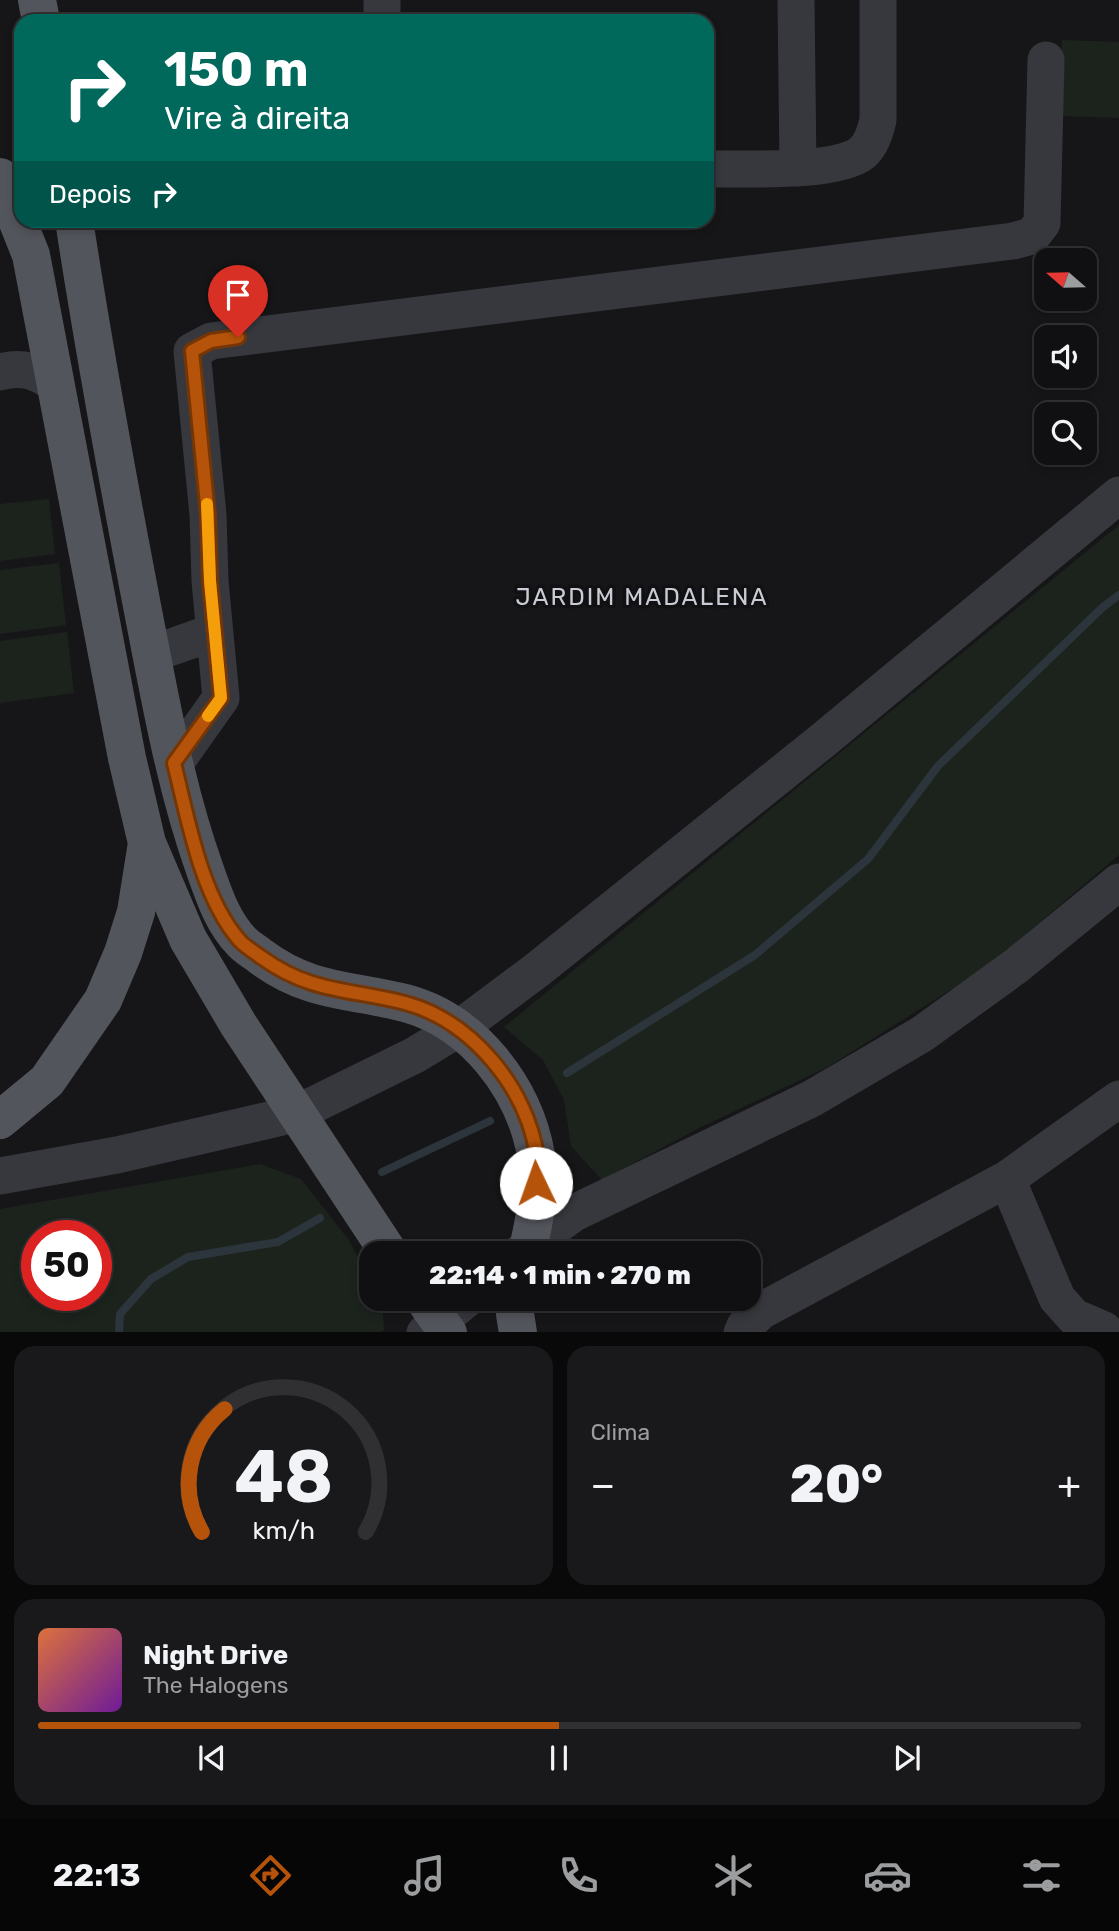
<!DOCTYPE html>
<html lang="pt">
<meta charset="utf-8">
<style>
:root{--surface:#101012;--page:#19191b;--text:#f1f3f6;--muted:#9c9d9f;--line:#303032;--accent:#b45309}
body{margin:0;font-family:Rubik,sans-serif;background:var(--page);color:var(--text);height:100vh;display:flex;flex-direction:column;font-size:26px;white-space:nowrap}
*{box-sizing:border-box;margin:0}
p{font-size:23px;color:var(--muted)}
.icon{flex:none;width:38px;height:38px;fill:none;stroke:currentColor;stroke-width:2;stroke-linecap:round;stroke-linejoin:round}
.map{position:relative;height:1332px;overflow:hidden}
.drawer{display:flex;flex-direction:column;gap:14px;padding:14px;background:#09090a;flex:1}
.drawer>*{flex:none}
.hud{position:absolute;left:14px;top:14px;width:700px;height:214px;border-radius:21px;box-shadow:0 4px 10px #0003,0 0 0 2px var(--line);background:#00695c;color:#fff;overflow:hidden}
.needle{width:46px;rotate:290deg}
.controls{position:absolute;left:1034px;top:248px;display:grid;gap:14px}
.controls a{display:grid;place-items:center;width:63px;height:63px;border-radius:14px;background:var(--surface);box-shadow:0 4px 10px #0003,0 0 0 2px var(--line);font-size:35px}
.speed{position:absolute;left:21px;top:1220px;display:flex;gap:14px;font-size:35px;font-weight:700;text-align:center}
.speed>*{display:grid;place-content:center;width:91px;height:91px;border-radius:50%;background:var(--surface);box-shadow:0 4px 10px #0003,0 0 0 2px var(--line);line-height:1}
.speed .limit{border:10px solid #d22;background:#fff;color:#111}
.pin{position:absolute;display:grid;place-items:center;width:60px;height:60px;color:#fff;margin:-72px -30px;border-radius:50% 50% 50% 0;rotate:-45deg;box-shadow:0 0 7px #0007}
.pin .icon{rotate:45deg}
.me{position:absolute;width:77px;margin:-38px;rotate:357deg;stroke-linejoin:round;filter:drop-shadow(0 0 5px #0008)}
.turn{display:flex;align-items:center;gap:24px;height:147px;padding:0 35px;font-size:32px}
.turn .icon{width:91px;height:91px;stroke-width:2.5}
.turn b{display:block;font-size:49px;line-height:60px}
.then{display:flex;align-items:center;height:66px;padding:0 35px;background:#0003;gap:14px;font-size:26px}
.big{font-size:52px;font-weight:800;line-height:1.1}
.drawer .card{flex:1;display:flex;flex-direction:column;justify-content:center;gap:10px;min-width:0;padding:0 24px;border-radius:21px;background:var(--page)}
.drawer .dial{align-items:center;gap:0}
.dial svg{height:182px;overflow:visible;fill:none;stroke:var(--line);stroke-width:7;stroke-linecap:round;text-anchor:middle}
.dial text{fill:var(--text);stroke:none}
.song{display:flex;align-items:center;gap:21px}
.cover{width:84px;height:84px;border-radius:10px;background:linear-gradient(135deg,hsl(20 70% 55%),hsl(280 70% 35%))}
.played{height:7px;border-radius:4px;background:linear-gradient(90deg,var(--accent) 50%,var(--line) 50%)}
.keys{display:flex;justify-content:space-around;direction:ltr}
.heat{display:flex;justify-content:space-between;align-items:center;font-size:38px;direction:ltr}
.drawer .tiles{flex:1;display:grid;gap:14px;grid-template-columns:1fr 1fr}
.card:last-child{grid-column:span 2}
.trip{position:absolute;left:359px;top:1241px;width:402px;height:70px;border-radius:21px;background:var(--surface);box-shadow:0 4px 10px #0003,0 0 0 2px var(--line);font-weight:800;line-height:70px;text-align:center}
.tabs{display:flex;height:112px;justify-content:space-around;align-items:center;background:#060607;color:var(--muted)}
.tabs .icon{width:49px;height:49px}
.tabs .selected{color:var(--accent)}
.tabs b{font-size:32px;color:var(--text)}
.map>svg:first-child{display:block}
</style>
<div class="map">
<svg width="1119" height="1333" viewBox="0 0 1119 1333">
<rect width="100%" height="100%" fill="#161618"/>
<path fill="#1c231d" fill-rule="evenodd" d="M1062,40L1119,42V118L1059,116Z
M49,499L55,554L0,561V504Z
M1119,525V855L987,967L826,1068L699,1128L602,1180L571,1146L564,1100L543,1060L504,1027Z
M59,563L66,625L0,634V570Z
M67,632L74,693L0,703V641Z
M260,1164L301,1179L348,1239L371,1280V1298L382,1299L384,1330L381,1332H0V1209ZM37,1236H96V1295H37Z"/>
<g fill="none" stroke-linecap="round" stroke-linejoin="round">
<path stroke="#2c353c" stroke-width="8" d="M567,1073L755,955L868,859L938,766L1103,607L1119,595
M382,1172L490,1121
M119,1333L120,1314L151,1279L188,1257L278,1242L320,1218"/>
<path stroke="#37383d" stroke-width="37" d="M382,0V21
M796,0L798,168
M707,169C743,168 834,174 862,153C872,144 875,132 878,120V0
M0,372C22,366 37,371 55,384
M152,654L214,632
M175,763L221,698L210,581L208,515L192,351L211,341L1013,241L1032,236L1042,223L1046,60
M0,1176L117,1155L295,1114L415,1055L458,1029L537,970L822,741L1119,495
M1007,1179L1057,1298L1074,1317L1104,1330
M520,1253L574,1213L811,1099L922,1034L1016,966L1119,882
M425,1333L468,1298
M742,1333L745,1326L761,1311L1007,1179L1119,1099"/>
<path stroke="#53555c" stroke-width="38" d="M37,0L41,21
M0,177L31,255L127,758L147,843L188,939L238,1024L389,1253
M74,220C94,351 118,481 143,611C160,698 175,786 205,870C214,895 222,921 241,941C246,947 254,951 260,956C309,993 350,989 405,1003C473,1021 524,1087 536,1155C542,1186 534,1223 527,1253
M0,1120L47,1081L103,1000L123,953L136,912L147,843
M423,1298L448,1333
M517,1298L515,1314L518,1333"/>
</g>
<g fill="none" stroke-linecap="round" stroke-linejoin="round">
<g stroke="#753606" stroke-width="18">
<path id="route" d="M238,337L211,341L192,351L208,515L210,581L221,698L174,763C188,819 201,897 240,941C246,947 254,952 261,957C310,993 351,989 405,1003C472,1021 527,1088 537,1156C538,1165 536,1174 536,1183"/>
</g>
<use href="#route" stroke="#b45309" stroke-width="12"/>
<path stroke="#f59e0b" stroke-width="12" d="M207,504L210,581L221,698L208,716"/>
</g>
<g text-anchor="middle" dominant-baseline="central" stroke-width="7" stroke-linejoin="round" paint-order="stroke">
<g font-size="24" letter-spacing="2" fill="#c9ccd4" stroke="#111113">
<text x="642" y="597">JARDIM MADALENA</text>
</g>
</g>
</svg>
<div class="controls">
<a><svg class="needle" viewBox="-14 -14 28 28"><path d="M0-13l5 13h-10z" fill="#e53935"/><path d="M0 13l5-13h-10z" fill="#9c9d9f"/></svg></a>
<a><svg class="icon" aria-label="sound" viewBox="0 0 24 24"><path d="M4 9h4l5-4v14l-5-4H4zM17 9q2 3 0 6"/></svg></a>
<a><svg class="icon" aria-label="search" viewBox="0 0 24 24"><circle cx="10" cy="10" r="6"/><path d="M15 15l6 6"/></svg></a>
</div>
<div class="speed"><div class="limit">50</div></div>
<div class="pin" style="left:238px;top:337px;background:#d93025"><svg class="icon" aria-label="arrive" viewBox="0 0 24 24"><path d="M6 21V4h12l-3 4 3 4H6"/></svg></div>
<svg class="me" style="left:536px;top:1183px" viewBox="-20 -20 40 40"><circle r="19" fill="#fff"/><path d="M0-13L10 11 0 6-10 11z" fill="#b45309"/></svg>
<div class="trip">22:14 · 1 min · 270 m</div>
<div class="hud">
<div class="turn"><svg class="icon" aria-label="right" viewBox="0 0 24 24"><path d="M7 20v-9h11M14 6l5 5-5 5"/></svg><div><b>150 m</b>Vire à direita</div></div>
<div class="then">Depois<svg class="icon" aria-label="right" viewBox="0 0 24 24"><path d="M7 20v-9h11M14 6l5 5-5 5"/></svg></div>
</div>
</div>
<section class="drawer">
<div class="tiles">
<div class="card dial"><svg viewBox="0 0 100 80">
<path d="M14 69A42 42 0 1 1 86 69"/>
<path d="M14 69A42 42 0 0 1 24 15" stroke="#b45309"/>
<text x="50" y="56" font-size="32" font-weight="700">48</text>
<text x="50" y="72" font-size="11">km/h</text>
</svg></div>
<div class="card"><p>Clima</p>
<div class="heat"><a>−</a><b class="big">20°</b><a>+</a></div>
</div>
<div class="card">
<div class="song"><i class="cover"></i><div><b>Night Drive</b><p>The Halogens</p></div></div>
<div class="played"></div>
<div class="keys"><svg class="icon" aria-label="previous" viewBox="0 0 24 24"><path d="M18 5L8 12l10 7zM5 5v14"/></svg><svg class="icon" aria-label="pause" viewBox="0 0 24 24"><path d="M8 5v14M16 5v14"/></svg><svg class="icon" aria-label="next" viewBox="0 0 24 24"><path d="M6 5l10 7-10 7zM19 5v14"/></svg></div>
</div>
</div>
</section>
<nav class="tabs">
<b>22:13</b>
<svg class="icon selected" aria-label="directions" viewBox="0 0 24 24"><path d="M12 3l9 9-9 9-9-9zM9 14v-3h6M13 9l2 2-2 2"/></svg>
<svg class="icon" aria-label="music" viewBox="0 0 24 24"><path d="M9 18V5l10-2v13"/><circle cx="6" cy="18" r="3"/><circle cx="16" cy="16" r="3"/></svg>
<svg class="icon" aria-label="phone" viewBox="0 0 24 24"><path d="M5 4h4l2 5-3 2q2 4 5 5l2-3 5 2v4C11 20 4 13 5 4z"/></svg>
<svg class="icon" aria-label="climate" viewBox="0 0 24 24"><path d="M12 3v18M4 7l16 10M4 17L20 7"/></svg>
<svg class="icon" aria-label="car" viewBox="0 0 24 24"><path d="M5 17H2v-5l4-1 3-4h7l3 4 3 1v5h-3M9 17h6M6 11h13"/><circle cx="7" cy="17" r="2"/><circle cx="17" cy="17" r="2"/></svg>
<svg class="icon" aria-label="filters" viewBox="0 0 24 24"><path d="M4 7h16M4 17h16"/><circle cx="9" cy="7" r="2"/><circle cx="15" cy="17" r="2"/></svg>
</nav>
